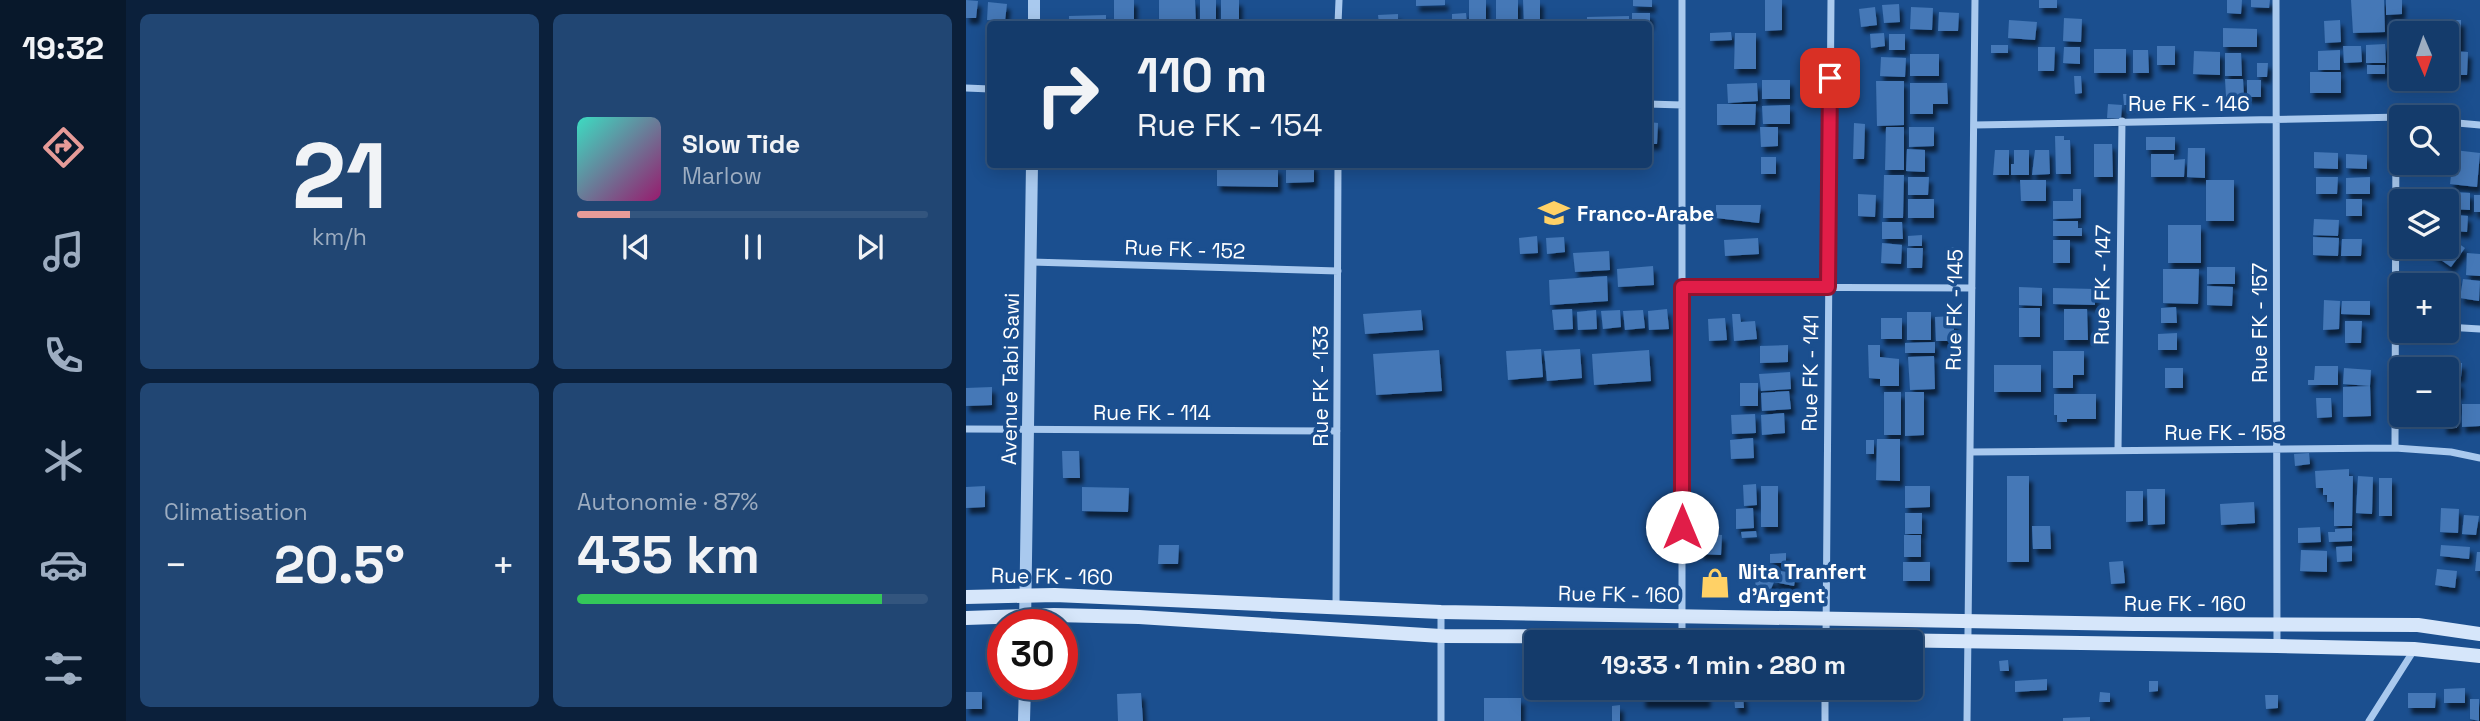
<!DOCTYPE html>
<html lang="fr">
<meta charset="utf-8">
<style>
:root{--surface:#143b6b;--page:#214673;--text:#f1f3f6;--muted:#9dadc1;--line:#33557e;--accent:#e69b98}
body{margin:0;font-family:"Space Grotesk",sans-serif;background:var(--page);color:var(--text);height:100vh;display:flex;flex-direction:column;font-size:26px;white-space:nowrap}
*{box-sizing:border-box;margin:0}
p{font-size:23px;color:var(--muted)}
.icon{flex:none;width:38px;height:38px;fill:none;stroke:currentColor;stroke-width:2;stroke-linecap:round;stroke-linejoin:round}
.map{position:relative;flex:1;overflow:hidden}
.details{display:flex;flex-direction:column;gap:14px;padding:14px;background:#0b203b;width:840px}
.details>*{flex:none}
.hud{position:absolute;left:21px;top:21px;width:665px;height:147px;border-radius:7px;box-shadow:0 4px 18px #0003,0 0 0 2px var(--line);background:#143b6b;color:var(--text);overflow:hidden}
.needle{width:46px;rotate:178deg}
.tools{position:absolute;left:1423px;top:21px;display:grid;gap:14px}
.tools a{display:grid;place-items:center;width:70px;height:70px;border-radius:7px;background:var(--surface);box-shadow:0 4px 18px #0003,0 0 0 2px var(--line);font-size:35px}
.speed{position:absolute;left:21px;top:609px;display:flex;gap:14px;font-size:35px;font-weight:700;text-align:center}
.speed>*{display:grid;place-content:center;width:91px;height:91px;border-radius:50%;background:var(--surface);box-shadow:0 4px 18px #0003,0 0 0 2px var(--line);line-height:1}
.speed .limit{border:10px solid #d22;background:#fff;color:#111}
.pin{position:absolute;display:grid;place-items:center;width:60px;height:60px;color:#fff;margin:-30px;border-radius:14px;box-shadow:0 4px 10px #0006}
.me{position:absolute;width:77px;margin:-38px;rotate:0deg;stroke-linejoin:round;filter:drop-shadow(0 0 5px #0008)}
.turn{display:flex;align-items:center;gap:24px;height:147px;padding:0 35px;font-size:32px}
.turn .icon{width:91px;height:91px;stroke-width:2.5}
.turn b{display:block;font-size:49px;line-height:60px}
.big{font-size:52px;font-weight:600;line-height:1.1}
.details .tile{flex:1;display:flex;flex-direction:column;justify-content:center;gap:10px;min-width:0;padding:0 24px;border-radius:10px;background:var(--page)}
.details .dial{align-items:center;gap:0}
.dial b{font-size:91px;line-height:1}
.song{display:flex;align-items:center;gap:21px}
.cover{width:84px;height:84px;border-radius:10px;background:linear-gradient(135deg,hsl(170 70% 55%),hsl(320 70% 35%))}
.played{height:7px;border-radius:4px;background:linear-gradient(90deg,var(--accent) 15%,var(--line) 15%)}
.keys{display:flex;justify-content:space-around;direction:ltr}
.heat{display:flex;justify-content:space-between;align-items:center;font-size:38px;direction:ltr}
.charge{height:10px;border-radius:5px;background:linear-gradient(90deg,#34c759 87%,var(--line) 0)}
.details .tiles{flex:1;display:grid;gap:14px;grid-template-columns:repeat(2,1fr)}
.trip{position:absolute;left:558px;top:630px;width:399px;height:70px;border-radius:7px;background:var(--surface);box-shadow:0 4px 18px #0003,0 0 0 2px var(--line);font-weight:600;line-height:70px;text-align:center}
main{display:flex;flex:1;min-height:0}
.tabs{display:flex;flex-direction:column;width:126px;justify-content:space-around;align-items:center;background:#08182b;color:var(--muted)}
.tabs .icon{width:49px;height:49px}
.tabs .active{color:var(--accent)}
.tabs b{font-size:32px;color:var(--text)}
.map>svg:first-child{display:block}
</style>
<main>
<nav class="tabs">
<b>19:32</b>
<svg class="icon active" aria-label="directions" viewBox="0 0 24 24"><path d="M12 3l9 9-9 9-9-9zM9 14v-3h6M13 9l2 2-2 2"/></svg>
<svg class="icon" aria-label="music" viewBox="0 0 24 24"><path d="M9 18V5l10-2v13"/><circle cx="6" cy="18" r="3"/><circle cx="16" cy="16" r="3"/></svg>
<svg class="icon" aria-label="phone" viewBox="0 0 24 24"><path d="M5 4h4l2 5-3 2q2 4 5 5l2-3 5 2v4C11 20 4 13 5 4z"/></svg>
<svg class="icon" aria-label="climate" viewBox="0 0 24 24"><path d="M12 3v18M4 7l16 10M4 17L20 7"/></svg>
<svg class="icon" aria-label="car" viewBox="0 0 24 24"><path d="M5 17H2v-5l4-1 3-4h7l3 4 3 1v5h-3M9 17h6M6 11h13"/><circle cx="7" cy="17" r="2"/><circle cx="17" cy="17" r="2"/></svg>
<svg class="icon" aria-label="filters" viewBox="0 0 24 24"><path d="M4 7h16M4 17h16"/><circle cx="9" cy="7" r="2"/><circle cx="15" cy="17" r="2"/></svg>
</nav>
<section class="details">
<div class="tiles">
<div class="tile dial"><b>21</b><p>km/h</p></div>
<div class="tile">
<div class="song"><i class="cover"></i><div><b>Slow Tide</b><p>Marlow</p></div></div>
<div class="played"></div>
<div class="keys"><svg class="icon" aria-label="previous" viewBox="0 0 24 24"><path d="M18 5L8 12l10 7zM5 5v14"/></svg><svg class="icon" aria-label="pause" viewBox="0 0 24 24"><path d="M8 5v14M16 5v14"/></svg><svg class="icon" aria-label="next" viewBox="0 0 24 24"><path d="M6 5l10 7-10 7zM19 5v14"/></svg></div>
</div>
<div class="tile"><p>Climatisation</p>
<div class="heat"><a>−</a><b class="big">20.5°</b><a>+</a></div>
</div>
<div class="tile"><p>Autonomie · 87%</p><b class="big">435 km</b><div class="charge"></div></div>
</div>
</section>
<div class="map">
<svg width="1514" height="721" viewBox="0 0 1514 721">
<defs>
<filter id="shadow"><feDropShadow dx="3.5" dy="6" stdDeviation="2" flood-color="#0009"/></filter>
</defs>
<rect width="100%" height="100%" fill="#1b4f8f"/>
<path fill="#4478b7" filter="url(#shadow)" d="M0,0L12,1L10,18H0Z
M148,0H168V24H148Z
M193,0H229L230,24H193Z
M234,0H250V24H234Z
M255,0H273V24H255Z
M450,0H479V5L450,6Z
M503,0H520V24H503Z
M530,0H552V24H530Z
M557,0H574V24H558Z
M667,0H686V7L667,6Z
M799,0H816V30L799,31Z
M1073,0H1091V8H1073Z
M1261,0H1276L1275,14L1261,13Z
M1285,0H1304L1303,8L1285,7Z
M1385,0H1418L1419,32L1387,33Z
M1420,0H1436V14L1420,15Z
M22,2L41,4L39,21L21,20Z
M933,4L934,22L918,23L916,5Z
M909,7L911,25L895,27L893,9Z
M945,7L967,8L966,30L944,29Z
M973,12L993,13L992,31H972Z
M500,13L501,24H486V14Z
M666,13H684V24H666Z
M432,14V24H413L412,15Z
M140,15V24H103V16Z
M663,16V24H621V17Z
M1098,18L1116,19L1115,42L1097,41Z
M1043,20L1071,22L1069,40L1042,38Z
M1374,20L1375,42L1359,43L1358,21Z
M1487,20H1495V48H1487Z
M1461,21L1462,33H1443V22Z
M1257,28L1291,29V47H1257Z
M765,32L766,40L744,41V33Z
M769,33H790V69H768Z
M918,33L919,46L905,48L904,34Z
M923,34H939V50H923Z
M1419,44L1420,63H1400V45Z
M1422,44H1435V73H1421Z
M1025,45H1042V53H1025Z
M1191,46H1209V65H1191Z
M1377,46H1395L1396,62L1378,63Z
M1072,47H1089L1088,71H1072Z
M1098,47H1114V64L1097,63Z
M1128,49H1160V73H1128Z
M1167,50H1182L1183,73H1167Z
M1374,50V70H1352V51Z
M1228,51L1254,52V75L1227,74Z
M1480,51L1502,52L1501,75H1480Z
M1259,53H1275L1276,76H1259Z
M944,54H973V76H944Z
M915,57L940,58L939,77L914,76Z
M1291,63H1302L1301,77H1291Z
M1401,65H1419V74H1401Z
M1344,72H1375V93H1344Z
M1108,76H1115L1116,93L1109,94Z
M1259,79H1277L1278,97H1260Z
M796,80H824V99H796Z
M1281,80H1295V97H1281Z
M910,81H938V125L911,126Z
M791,83L792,101L762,103L761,84Z
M944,83H981L982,104H967V114H944Z
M1157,94H1169V105H1158Z
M751,104H790L789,125H751Z
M1142,104L1156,105L1155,119L1141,118Z
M824,105V124H797L796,106Z
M682,122L692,123L691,144H682Z
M888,123L899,124L898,159H887Z
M794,127H812V146L795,147Z
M920,127H938V170H919Z
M943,127H968V146L943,147Z
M1089,136H1098V140H1104L1105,174H1090Z
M1180,137H1209V150H1180Z
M1128,144H1146L1147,177H1128Z
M1222,148H1239V178L1221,177Z
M941,149L959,150V172L940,171Z
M1029,150H1043V175H1027Z
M1048,150H1063V175H1045V164H1048Z
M1069,150H1083L1084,174L1066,175Z
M1488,150L1514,153L1511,187L1484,184Z
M1348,152L1372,153V169L1348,168Z
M1185,154H1208V160L1219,159L1218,177H1185Z
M1380,154L1401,155V169L1380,168Z
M795,157H810V174H795Z
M320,164H348V182L320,183Z
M251,167L312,168V187L251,186Z
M918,175H938L937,218H917Z
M942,177H963L962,195H942Z
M1350,177H1372L1371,194H1350Z
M1404,177V194H1380V178Z
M1054,180H1080V201H1055Z
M1240,180H1268V221H1240Z
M1107,189H1115V218L1087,219V201H1107Z
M1486,192L1504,193V210L1485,209Z
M892,194L910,195L909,217L892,216Z
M1508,195H1514V212H1508Z
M942,199H968V218H942Z
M1380,199H1396V216H1380Z
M750,205H795L793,223L750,218Z
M1490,215L1502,216L1501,232L1489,231Z
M1348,219L1373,220L1372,236L1347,235Z
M1087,221H1112V228H1116V236H1087Z
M916,222H936L937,239H916Z
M1202,225H1235V263H1202Z
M956,235V246H942V236Z
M1480,235L1499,248L1485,267L1462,251L1465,247H1480Z
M571,236L572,253L554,254L553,238Z
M598,237L599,252L581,254L580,238Z
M1347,237L1373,238L1372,256L1347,255Z
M792,238L793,254L759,256L758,240Z
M1376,239H1396L1395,256H1375Z
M1087,240H1104V263H1087Z
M916,243L936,245L935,264L915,263Z
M990,247L991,261L984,262L983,248Z
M941,248H957L956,268H941Z
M643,251L644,270L609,272L607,253Z
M1501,253L1514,254V276L1500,275Z
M687,266L688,285L652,287L651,269Z
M1241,267H1269V284H1241Z
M1197,269H1233L1232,304L1197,303Z
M641,276L642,301L584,305L583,280Z
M1470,276L1491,278L1489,297L1480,296V285H1469Z
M1497,279L1514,281L1513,301L1494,298Z
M1241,286L1267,287L1266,306L1241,305Z
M1053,287L1076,288V306L1053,305Z
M1087,288L1129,289V305L1087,304Z
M1358,300L1374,301L1373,329L1357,330Z
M1376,301H1404V315L1375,314Z
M1210,307L1211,323H1195V308Z
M1053,308H1074V337H1053Z
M606,309L607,329L588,330L586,310Z
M701,309L703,329L683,330L682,311Z
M1098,309H1121L1122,340H1098Z
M455,310L457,330L399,334L397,314Z
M630,310L631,329L612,330L611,312Z
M654,310L655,327L637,329L635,311Z
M677,310L679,328L659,330L657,311Z
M941,312H965V340H941Z
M766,314H774L775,322L789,321L791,339L768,341Z
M988,316V341H970L969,317Z
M759,318L761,340L743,341L742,319Z
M915,318H936V339H915Z
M1379,321H1396L1395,343H1379Z
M1211,333V350H1192V334Z
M969,342V353H939V343Z
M822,345V362L794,363V346Z
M902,345H914V357L933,359V386H914V379L903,378Z
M575,349L577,377L542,380L540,351Z
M614,349L616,378L581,381L578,351Z
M473,350L476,391L410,395L407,354Z
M683,350L685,381L628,385L626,354Z
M1087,351H1118V375H1107V388H1087Z
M968,356L969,389L944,390L942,357Z
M1488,363H1496L1495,377H1488Z
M1028,365H1075V392H1028Z
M1349,366H1372V385H1342V380H1348Z
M1199,368H1217V388H1199Z
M1378,368L1405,370L1404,386L1377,384Z
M824,372L825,389L795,391L793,374Z
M1486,381H1494V394H1485Z
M774,383H792V406H774Z
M1404,386L1405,416L1377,417V387Z
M26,387V405L0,406V388Z
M823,391L825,409L796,411L795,393Z
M918,392H935V435H918Z
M939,392H958V435L939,436Z
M1088,394H1130V419H1101V422H1091V415H1088Z
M1350,398H1365L1366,417L1351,418Z
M1480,398H1492V410H1480Z
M1496,404H1514V426L1496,427Z
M818,413L819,433L796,435L795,415Z
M1480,413H1491V428H1477L1478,415Z
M789,414L790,433L766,434L765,415Z
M787,438L788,458L765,459L764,440Z
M911,439H934V481L910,480Z
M900,440H908V454H900Z
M96,451H113L114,478H97Z
M1343,453L1344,464L1329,466L1328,454Z
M1383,469V476H1387L1386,526H1368V502H1361V495H1357V488H1350L1349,471Z
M1041,476H1063V562H1041Z
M1392,476L1407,477L1406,514L1390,513Z
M1413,478H1426V516H1413Z
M790,484L791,505L778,506L777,485Z
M19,486V507L0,508V487Z
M795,486H812V527H795Z
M939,486H964V507L939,508Z
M116,487L163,488L162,512L116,511Z
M1181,489H1199V524L1182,525Z
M1160,491H1177V521L1160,522Z
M1288,502L1289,523L1255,525L1254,504Z
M787,508L788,528L770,529V509Z
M1475,508L1493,509L1492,533L1474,532Z
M939,513H956V534H939Z
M1498,515L1513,516L1510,535L1496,534Z
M1066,526H1084L1085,549H1067Z
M1354,527L1355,542L1332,543V528Z
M1386,528V541L1363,542L1362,532H1369V529Z
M790,531L791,537L776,538L775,532Z
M734,534L756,535L755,555L734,554Z
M938,535H955V557H938Z
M193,545H213L212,564H192Z
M1475,545L1504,547L1503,559L1474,556Z
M1386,546V561L1371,562L1370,547Z
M1335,550L1361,551V572L1334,571Z
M1511,552H1514V571H1509Z
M820,553V563H804V554Z
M1157,561L1159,583L1145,584L1143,562Z
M937,562H964V581H937Z
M1471,569L1491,571L1489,588L1469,585Z
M810,570L830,574L828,586L808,582L805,589L790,590L789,579L805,578L808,582Z
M1042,660L1043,671H1034L1033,661Z
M1081,679V690L1049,692V681Z
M1183,681H1192V691L1183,692Z
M1499,688V703H1478V689Z
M741,691V702H676V692Z
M0,692H16V709H0Z
M1134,692L1144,693V702H1133Z
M175,693L177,721H152L151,694Z
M1442,693H1470L1469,708H1442Z
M768,694H777L778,708H769Z
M1299,695H1312V708L1300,709Z
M518,698H555V721H518Z
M1504,699H1513V721L1504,719Z
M654,705V721H646V706Z
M1124,717V721H1097V718Z"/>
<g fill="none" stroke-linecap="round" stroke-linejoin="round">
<path stroke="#a9c9ee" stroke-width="7" d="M1310,0L1311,646
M372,24L373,0
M0,88L24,89
M682,104L716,105
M1480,122L1514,125
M1008,125L1438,117
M65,262L372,271
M716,287L1006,288
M1480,327L1514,329
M0,429L371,431
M1429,448L1430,116
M1152,450L1156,121
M1004,452L1429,448L1485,452L1514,458
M370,608L372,164
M716,637V0
M860,640L865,0
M859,688V721
M475,721V612
M1001,721L1009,0
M1403,721L1448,650"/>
<path stroke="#a9c9ee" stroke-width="12" d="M68,24V0
M59,625L66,164
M58,721L59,684"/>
<path stroke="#d6e6fa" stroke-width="14" d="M0,597L89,595L475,612L1167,624L1452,625L1514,634
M0,618L88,615L173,617L475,636L716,637L1311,646L1448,649L1514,656"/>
</g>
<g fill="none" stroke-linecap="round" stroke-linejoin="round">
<g stroke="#92132f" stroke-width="18">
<path id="route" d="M716,527V287H862L864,78"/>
</g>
<use href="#route" stroke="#e11d48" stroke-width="12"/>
</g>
<defs>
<g id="school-bare" transform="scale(2.415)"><path d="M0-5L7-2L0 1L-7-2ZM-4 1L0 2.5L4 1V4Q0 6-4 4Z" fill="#ffd166" stroke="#1b4f8f" stroke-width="2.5" paint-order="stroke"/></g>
<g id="shop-bare" transform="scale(2.415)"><path d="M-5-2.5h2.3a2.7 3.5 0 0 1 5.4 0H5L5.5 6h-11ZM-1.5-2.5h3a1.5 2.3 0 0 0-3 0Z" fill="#ffd166" stroke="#1b4f8f" stroke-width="2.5" paint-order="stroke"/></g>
</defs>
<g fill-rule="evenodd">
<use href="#school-bare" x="588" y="213"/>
<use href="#shop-bare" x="749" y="583"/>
</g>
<g text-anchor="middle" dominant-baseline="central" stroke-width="7" stroke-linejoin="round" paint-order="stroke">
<g font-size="21" fill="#fff" stroke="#1b4f8f">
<text x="1223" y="103">Rue FK - 146</text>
<text transform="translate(219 249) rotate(2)">Rue FK - 152</text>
<text transform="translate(1136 285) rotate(-89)">Rue FK - 147</text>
<text transform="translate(988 310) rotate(-89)">Rue FK - 145</text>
<text transform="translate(1293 323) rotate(-90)">Rue FK - 157</text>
<text transform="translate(844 373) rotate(-89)">Rue FK - 141</text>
<text transform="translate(44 379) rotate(-89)">Avenue Tabi Sawi</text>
<text transform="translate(354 386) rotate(-90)">Rue FK - 133</text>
<text x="186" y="412">Rue FK - 114</text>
<text x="1259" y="432">Rue FK - 158</text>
<text transform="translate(86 576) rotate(1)">Rue FK - 160</text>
<text transform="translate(653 594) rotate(1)">Rue FK - 160</text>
<text x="1219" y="603">Rue FK - 160</text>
</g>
<g font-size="21" font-weight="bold" fill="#fff" stroke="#1b4f8f" text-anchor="start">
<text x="611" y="213">Franco-Arabe</text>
<text x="772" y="571">Nita Tranfert<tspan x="772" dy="24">d'Argent</tspan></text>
</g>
</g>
</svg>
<div class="tools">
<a><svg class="needle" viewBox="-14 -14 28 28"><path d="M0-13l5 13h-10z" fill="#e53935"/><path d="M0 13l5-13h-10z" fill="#9dadc1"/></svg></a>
<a><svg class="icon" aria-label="search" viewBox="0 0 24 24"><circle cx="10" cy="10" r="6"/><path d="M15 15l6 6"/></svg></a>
<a><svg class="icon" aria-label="layers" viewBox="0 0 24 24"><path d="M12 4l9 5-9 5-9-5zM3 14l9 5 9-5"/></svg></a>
<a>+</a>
<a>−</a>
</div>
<div class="speed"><div class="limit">30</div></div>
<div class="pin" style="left:864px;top:78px;background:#d93025"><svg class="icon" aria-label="arrive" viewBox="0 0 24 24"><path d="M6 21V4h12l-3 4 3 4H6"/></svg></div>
<svg class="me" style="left:716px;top:527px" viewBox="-20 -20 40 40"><circle r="19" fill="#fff"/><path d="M0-13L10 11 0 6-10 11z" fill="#e11d48"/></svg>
<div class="trip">19:33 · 1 min · 280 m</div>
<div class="hud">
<div class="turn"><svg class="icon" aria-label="right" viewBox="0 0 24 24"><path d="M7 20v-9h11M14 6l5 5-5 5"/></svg><div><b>110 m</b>Rue FK - 154</div></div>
</div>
</div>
</main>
